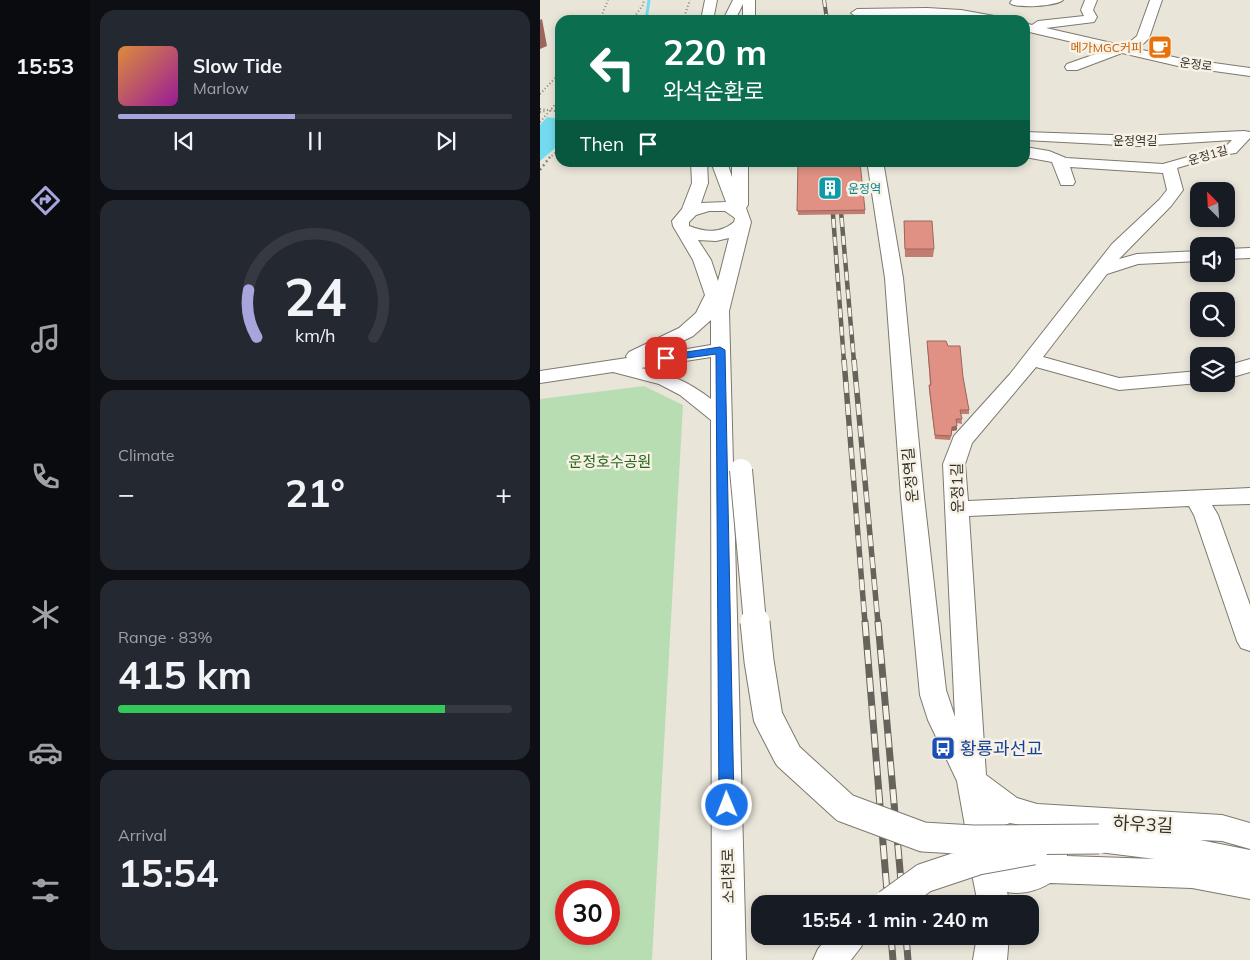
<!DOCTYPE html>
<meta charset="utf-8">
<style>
:root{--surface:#171b24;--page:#242831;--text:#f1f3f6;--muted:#9ea1a6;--line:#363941;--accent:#a7a5dc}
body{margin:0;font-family:Mulish,"Noto Sans KR",sans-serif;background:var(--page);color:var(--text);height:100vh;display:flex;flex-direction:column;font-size:19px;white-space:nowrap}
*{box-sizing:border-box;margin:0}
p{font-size:16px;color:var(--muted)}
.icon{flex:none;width:28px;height:28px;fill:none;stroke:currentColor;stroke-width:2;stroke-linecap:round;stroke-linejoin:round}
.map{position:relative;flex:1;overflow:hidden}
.side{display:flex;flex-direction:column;gap:10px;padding:10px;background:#0d0f14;width:450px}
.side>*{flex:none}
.guide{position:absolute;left:15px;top:15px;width:475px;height:152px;border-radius:15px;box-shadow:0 2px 8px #0003;background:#0b6e4f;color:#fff;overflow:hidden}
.needle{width:32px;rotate:336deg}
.tools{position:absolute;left:650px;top:182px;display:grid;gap:10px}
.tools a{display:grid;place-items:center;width:45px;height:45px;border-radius:10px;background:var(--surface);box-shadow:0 2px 8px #0003;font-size:25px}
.speed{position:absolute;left:15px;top:880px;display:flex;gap:10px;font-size:25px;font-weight:700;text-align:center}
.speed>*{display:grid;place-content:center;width:65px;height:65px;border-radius:50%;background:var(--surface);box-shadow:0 2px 8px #0003;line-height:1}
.speed .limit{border:8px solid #d22;background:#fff;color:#111}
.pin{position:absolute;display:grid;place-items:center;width:42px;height:42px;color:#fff;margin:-21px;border-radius:10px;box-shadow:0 2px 8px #0006}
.me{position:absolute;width:55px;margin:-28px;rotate:359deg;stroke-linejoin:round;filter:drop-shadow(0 0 4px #0008)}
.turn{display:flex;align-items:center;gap:18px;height:105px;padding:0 25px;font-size:22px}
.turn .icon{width:65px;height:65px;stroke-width:2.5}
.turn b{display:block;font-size:35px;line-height:42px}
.then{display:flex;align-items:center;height:48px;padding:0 25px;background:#0003;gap:10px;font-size:19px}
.big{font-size:38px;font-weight:700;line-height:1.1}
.side .card{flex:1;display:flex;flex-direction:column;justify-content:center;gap:8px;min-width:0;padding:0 18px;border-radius:15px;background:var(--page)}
.side .dial{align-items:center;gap:0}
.dial svg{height:130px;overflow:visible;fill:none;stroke:var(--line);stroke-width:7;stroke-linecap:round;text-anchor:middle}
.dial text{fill:var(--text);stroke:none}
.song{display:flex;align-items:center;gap:15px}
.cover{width:60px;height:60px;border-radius:8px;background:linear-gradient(135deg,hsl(30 70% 55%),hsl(300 70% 35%))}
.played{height:5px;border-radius:2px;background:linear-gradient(90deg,var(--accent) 45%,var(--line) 45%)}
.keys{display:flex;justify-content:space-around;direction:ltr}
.heat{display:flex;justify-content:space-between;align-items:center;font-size:28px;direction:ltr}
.charge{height:8px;border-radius:4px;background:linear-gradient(90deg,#34c759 83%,var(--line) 0)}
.trip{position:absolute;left:211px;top:895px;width:288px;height:50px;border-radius:15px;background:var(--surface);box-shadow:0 2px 8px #0003;font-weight:700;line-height:50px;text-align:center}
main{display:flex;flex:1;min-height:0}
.tab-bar{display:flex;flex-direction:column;width:90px;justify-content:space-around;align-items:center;background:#090b0e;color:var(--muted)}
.tab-bar .icon{width:35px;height:35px}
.tab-bar .on{color:var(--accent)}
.tab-bar b{font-size:22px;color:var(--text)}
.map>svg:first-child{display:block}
</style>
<main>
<nav class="tab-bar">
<b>15:53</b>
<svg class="icon on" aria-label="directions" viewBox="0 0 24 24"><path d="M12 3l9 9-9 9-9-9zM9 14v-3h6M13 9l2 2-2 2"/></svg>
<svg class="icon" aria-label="music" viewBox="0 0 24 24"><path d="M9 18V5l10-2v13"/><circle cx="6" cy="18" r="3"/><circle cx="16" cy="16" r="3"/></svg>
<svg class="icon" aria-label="phone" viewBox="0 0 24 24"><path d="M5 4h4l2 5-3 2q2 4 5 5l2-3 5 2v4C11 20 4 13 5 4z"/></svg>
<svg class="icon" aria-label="climate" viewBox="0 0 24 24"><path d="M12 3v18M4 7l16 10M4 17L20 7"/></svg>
<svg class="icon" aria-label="car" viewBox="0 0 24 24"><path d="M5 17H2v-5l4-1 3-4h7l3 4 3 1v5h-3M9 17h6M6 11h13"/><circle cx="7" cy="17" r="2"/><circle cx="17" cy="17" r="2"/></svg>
<svg class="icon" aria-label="filters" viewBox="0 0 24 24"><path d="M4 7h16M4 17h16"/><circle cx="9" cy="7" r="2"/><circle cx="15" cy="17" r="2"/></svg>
</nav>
<section class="side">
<div class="card">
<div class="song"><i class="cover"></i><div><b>Slow Tide</b><p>Marlow</p></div></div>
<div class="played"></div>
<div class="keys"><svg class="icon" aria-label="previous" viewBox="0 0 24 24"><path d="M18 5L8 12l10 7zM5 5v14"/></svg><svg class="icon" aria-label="pause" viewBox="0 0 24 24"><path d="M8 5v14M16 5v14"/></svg><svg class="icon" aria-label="next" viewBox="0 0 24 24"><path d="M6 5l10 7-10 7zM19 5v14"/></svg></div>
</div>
<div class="card dial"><svg viewBox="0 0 100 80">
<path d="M14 69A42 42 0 1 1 86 69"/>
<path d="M14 69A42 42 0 0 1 9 40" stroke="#a7a5dc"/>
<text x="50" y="56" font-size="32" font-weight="700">24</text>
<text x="50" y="72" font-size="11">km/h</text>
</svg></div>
<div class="card"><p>Climate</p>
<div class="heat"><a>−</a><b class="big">21°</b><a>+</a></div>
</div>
<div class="card"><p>Range · 83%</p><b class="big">415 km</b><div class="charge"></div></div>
<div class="card"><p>Arrival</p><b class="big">15:54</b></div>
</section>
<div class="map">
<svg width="710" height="960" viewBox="0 0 710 960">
<rect width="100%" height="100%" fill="#eae5d9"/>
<path fill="#b8ddb2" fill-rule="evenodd" d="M104,386L143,405L112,960H0V399ZM26,891H69V934H26Z"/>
<path fill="#74dbef" d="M7,117L20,119V144L0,161V125Z"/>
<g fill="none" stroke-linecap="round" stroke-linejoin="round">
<path stroke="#74dbef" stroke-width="3" d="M106,20L109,0"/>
<g stroke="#7d796e" stroke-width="2">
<path id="minor" d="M165,0H177L173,20H161Z
M193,0H215V20H203V4L195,20H183Z
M472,0H523C517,6 476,9 470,3Z
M545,0H557L553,10L557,17L554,22L506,28L585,46L597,36L610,0H622L609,38L598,49L638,58L710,68V76L638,66L582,53L537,70H527L525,67L527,64L567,50L485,31V23L492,25L498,21L544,16L541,10Z
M387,8L421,10L460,17L462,20H438L387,15L317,17L311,13L317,9Z
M704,131L710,132V138L696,153L681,155L637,168L643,190L631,206L579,259L597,254L659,251V261L598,264L567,274L503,357L579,378L659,371V383L579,390L496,367L432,443L425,464L428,501L710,488V504L672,505L678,515L710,605V651L701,648L697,641L654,515L649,506L429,516L446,775L477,798L497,804L682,815L710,823V849L682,841L660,840L710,850V899L652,888L510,883C497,891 481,895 467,892L470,904H438L431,869L424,855L421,841L425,826L417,781L388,720L380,695L361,497L345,278L328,167L331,162H346L344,167L363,278L384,497L406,690L415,717L403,464L414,436L470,374L572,244L619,200L627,190L623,173L530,167L535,182L533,185H521L512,162L485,157V147L509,151L526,158L623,164L686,146L692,140L599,146L485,140V132L599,136ZM470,823L481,825L495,837L496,855C471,885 426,838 470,823ZM523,832L547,833L544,839L548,848L559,852L615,859L527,856V842Z
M151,162H167L168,183L161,203L186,202L171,162H187L192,177V162H208V205L206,208L211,222L189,311L206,960H172L171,420L140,395L119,384L73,372L0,383V371L87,358L86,356L89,352L139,328L156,313L165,295L153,260L133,226L132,221L142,209L152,183ZM169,211H185L195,218L194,222C180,234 165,232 149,226V222L156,215ZM189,238L178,281L171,260L158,240L176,241ZM171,320V345L117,354L153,336ZM171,357V399C146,380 131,375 101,368Z
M710,248V258L686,259V249Z
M710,359V372L686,379V366Z
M289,936H326L321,947L311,960H273L278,949Z
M437,936H469L467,960H433Z"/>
</g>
<path stroke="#86837b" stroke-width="2" stroke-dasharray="1 2.5" stroke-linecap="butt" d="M60,20L68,0
M92,20L103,5L104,0
M143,20L150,0
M0,94L20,73
M15,111H20
M0,122L20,99
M9,158L20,149"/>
<path stroke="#86837b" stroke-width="2.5" stroke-dasharray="2 3" stroke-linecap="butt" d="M0,170L10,157"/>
<use href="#minor" fill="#fff" fill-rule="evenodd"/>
<g stroke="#66635c" stroke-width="4">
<path id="rail-far3" d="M284,0L287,20"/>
</g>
<g stroke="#66635c" stroke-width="4.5">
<path id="rail-far2" d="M300,200L314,362
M292,201L304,362"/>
</g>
<g stroke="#66635c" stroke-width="5.5">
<path id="rail-far1" d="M304,360L325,623
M314,360L338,623"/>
</g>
<g stroke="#66635c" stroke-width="7">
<path id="rail" d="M325,622L348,904
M338,622L363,904
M351,936L353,960
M366,936L368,960"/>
</g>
<use href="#rail-far3" stroke="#f8f2e6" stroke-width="2.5" stroke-dasharray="7" stroke-linecap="butt"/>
<use href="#rail-far2" stroke="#f8f2e6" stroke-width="3" stroke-dasharray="9" stroke-linecap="butt"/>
<use href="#rail-far1" stroke="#f8f2e6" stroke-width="4" stroke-dasharray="11" stroke-linecap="butt"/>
<use href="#rail" stroke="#f8f2e6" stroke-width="5" stroke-dasharray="14" stroke-linecap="butt"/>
<g stroke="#7d796e" stroke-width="24" stroke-linecap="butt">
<path id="minor-bridge-far1" d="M201,470L215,623"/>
</g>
<g stroke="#7d796e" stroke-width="31" stroke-linecap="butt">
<path id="minor-bridge" d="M215,622L219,661L228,717L248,756L305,808L383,837L433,840L559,839
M348,904L384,878L438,860L493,850"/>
</g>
<path stroke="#86837b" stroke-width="2" stroke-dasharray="1 2.5" stroke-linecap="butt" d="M0,109L15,111
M0,112L7,111"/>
<use href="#minor-bridge-far1" stroke="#fff" stroke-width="22"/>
<use href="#minor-bridge" stroke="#fff" stroke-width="29"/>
</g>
<path fill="#c17d71" d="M258,162L325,210V214L258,215Z
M364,221L394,249L393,257H365Z
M387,341L408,346L423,377L429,410V414H421L422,424L417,423V430L412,431L410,440L395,439L389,389V385H390Z"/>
<path fill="#9d665c" d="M2,19L7,46L0,49V20Z
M417,426V430L412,431L410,440L412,427Z"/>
<path fill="#e09183" stroke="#9d665c" d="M258,162H320L325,210L257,211Z
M364,221H392L394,249H365Z
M387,341H406L408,346H420L423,377L429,410H420L422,419H416L417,426L412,427L411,436L395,435L389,385H391Z"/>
<path fill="#1a73e8" stroke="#114b97" d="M180,347L185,350L194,805L192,810L187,812L181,810L179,805L176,354L126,361L121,358L126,355Z"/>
<defs>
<g id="cafe-square" transform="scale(1.25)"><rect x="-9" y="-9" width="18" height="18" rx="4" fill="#e8710a" stroke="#f8f2e6"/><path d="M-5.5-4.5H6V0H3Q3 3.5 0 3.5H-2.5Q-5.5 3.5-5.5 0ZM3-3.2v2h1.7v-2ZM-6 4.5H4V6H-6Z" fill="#fff"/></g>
<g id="building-square" transform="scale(1.25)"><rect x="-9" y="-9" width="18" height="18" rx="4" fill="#0f9aa8" stroke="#f8f2e6"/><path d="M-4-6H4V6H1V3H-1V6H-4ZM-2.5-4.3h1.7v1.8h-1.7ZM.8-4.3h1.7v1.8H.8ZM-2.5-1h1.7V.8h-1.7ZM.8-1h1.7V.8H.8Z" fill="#fff"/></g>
<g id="bus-square" transform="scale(1.25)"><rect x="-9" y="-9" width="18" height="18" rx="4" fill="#1a4fb4" stroke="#f8f2e6"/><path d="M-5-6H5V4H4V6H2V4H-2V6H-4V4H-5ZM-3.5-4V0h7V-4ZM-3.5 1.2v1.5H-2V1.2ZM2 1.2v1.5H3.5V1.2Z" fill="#fff"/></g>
</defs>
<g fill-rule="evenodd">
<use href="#cafe-square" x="620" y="47"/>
<use href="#building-square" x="290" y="188"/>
<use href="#bus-square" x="403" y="748"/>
</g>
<g text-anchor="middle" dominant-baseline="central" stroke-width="5" stroke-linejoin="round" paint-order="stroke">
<g font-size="12" fill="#c56008" stroke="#f8f2e6" text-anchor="end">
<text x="602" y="47">메가MGC커피</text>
</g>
<g font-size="12" fill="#33312d" stroke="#f8f2e6">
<text transform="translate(656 64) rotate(8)">운정로</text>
<text x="595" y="140">운정역길</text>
<text transform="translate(668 155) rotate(-16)">운정1길</text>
</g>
<g font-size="12" fill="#0d838f" stroke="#f8f2e6" text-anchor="start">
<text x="308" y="188">운정역</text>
</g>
<g font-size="15" fill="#256819" stroke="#f8f2e6">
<text x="70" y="461">운정호수공원</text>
</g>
<g font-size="15" fill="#33312d" stroke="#f8f2e6">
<text transform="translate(370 475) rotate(-95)">운정역길</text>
<text transform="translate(417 488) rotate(-91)">운정1길</text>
<text transform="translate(188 876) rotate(-91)">소리천로</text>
</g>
<g font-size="18" fill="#164399" stroke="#f8f2e6" text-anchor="start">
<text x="420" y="748">황룡과선교</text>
</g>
<g font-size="18" fill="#33312d" stroke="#f8f2e6">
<text transform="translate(603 824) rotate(3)">하우3길</text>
</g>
</g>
</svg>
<div class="tools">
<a><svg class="needle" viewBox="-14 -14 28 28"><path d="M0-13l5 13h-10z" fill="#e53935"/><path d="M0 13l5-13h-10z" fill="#9ea1a6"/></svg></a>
<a><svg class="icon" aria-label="sound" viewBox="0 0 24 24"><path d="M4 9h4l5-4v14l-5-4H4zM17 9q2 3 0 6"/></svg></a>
<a><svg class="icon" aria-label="search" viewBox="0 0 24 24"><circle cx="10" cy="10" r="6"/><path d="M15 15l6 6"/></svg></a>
<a><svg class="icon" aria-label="layers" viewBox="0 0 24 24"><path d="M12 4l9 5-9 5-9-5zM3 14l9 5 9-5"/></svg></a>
</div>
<div class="speed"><div class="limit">30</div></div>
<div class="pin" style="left:126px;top:358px;background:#d93025"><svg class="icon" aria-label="arrive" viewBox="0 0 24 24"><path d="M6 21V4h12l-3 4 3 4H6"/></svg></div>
<svg class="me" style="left:187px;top:805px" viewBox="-20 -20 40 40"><circle r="17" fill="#1a73e8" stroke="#fff" stroke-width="3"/><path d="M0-11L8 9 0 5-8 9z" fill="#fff"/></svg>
<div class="trip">15:54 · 1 min · 240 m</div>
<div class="guide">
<div class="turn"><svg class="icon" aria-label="left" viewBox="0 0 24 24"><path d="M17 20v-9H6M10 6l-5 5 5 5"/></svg><div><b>220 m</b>와석순환로</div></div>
<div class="then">Then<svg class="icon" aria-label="arrive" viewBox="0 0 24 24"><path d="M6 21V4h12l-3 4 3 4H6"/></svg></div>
</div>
</div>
</main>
